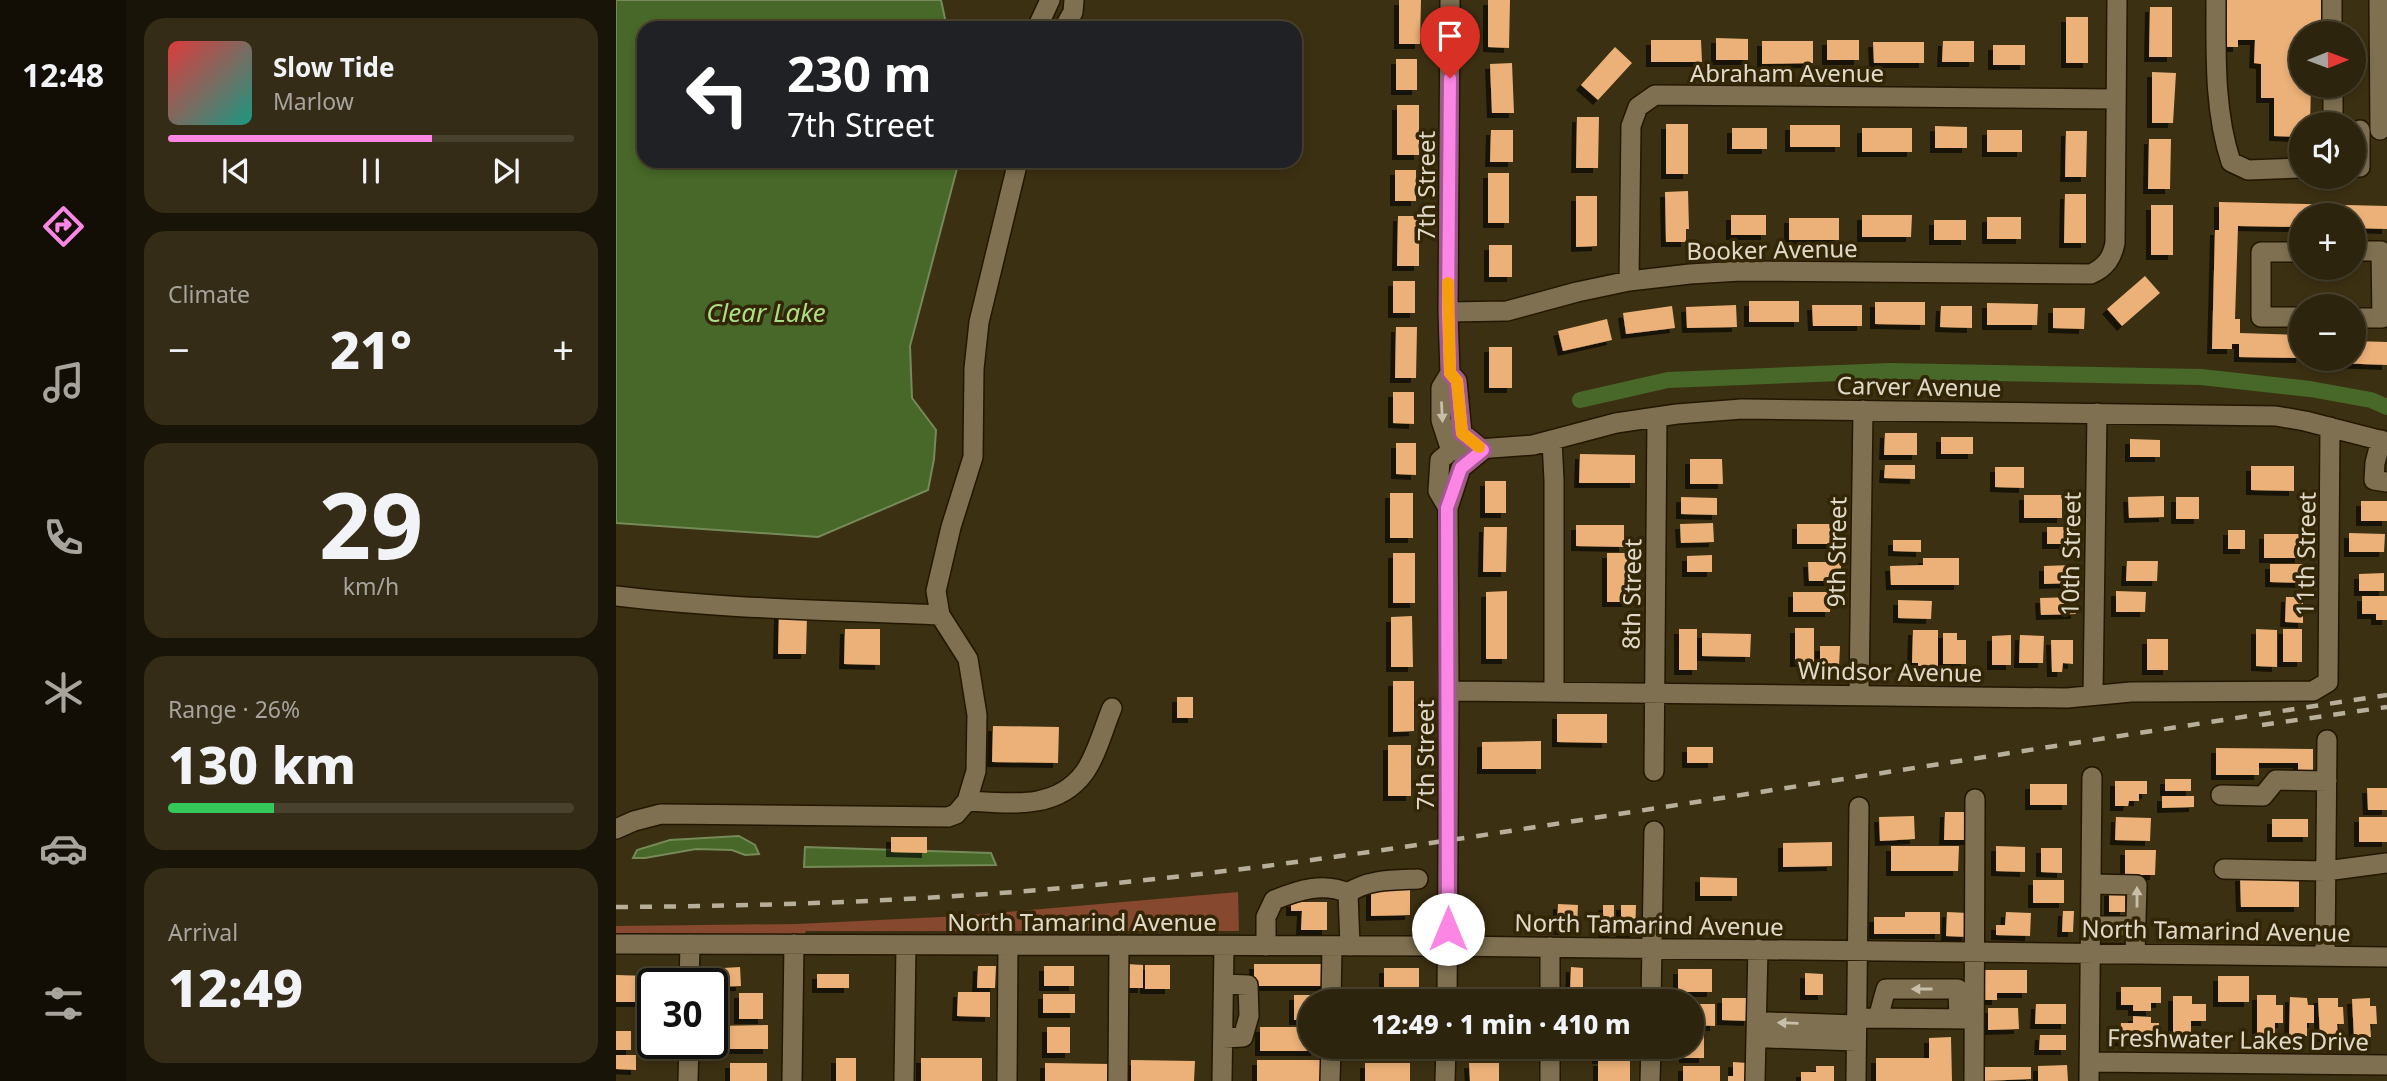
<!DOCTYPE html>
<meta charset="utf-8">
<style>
:root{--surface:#2d240e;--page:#352c17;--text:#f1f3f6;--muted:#a7a49e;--line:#48412e;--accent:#fc86e3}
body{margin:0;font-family:"Noto Sans",sans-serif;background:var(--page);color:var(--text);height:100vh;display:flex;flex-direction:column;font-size:26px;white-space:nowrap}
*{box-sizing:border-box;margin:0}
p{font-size:23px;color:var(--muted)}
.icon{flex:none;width:38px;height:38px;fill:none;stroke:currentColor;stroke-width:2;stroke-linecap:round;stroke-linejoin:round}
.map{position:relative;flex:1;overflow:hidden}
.sheet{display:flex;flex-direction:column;gap:18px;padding:18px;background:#191408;width:490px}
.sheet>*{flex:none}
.guide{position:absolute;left:21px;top:21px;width:665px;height:147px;border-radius:21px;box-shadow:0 4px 10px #0003,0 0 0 2px var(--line);background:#202124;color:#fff;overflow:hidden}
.needle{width:46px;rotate:89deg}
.buttons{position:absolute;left:1673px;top:21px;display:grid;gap:14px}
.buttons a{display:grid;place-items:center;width:77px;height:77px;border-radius:50%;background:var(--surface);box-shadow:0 4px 10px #0003,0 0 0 2px var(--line);font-size:35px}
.speed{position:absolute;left:21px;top:968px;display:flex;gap:14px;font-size:35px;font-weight:700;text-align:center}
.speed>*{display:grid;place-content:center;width:91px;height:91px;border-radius:50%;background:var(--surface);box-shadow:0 4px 10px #0003,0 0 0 2px var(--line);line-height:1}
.speed .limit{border:4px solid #111;border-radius:10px;background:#fff;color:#111}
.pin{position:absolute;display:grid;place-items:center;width:60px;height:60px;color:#fff;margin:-72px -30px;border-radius:50% 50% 50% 0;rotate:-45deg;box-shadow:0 0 7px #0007}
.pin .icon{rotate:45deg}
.me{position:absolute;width:77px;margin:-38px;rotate:0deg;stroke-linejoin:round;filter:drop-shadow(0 0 5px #0008)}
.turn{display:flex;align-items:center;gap:24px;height:147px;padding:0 35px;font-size:32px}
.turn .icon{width:91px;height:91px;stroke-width:2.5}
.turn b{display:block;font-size:49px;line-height:60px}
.big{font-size:52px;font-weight:800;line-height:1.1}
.sheet .tile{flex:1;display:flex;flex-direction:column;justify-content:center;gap:10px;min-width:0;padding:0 24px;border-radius:21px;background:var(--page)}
.sheet .dial{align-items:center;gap:0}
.dial b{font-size:91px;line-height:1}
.song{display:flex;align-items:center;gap:21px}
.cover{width:84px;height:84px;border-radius:10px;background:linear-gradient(135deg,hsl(0 70% 55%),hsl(170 70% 35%))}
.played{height:7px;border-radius:4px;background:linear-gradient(90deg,var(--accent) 65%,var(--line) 65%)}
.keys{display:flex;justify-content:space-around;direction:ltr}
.heat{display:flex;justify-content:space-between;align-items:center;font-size:38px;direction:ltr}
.charge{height:10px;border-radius:5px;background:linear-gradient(90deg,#34c759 26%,var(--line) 0)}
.trip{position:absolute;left:682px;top:989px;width:406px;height:70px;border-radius:35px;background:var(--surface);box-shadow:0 4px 10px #0003,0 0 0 2px var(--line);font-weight:800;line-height:70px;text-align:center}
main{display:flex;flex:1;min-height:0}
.tab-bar{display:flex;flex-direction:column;width:126px;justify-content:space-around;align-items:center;background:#120e06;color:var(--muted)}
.tab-bar .icon{width:49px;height:49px}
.tab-bar .current{color:var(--accent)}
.tab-bar b{font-size:32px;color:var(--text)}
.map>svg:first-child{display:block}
</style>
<main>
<nav class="tab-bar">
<b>12:48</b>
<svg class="icon current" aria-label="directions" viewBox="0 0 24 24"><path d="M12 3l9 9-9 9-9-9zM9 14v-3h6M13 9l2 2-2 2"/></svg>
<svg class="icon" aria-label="music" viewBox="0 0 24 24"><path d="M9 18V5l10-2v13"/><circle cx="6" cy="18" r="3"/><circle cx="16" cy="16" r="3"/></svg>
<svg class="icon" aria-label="phone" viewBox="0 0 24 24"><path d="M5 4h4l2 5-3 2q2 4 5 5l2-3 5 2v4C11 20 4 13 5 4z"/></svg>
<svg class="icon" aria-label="climate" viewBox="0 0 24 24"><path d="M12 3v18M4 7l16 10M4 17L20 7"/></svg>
<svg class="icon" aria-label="car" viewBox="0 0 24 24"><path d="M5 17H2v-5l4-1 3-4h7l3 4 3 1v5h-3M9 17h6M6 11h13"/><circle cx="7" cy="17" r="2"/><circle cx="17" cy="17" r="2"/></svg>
<svg class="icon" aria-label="filters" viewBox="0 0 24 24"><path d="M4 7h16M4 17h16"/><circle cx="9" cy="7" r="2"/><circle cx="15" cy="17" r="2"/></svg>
</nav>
<section class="sheet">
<div class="tile">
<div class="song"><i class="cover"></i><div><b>Slow Tide</b><p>Marlow</p></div></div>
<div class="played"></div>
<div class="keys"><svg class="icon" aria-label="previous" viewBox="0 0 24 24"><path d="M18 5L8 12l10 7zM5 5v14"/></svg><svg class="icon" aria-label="pause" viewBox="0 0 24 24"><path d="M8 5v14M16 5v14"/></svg><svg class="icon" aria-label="next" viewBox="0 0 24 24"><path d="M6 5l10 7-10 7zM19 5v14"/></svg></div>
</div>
<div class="tile"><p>Climate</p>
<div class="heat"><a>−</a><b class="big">21°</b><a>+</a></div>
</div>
<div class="tile dial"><b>29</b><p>km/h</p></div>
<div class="tile"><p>Range · 26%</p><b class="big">130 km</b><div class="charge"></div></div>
<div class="tile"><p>Arrival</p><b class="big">12:49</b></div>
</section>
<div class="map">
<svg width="1771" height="1081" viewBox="0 0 1771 1081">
<defs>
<filter id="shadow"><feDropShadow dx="-5" dy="5" stdDeviation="0" flood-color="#0009"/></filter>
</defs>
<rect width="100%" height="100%" fill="#3c3012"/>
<path fill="#86482e" d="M622,892L623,931H190L187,938L0,937V926L181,924L345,916Z"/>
<path fill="#476828" stroke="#758a58" stroke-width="2" d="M0,0H325L331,28H28V161H343L294,346L296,398L320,430L318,459L312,490L202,537L0,523Z
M123,836L139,845L143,854L129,855L116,850L80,849L29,858H17L21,850L54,840Z
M189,847L375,853L380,865L188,867Z"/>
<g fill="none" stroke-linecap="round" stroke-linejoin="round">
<path stroke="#476828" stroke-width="16" d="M964,400L1052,380L1274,371L1585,377L1694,389L1755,400L1771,407"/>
</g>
<path fill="#ecb178" filter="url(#shadow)" d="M783,0H805L804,44H783Z
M872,0H894L893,48L872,47Z
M1607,0H1706V33H1685V86H1695L1694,124H1685V137L1658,136V98H1645V64L1638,63L1639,40H1622V47H1607Z
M1534,7H1556V57H1533Z
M1450,17H1472V63H1450Z
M1100,38L1132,39V60H1100Z
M1035,40H1085L1086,62H1035Z
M1211,40H1243V60H1211Z
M1146,41H1197V63L1146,64Z
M1327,41H1358V62H1326Z
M1257,42H1308V63H1258Z
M1377,45H1409V65H1377Z
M999,47L1016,63L982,100L965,85Z
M780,59H801V90H780Z
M896,63L898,113H876L874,64Z
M1536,72L1560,73L1557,123H1536Z
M781,105H803V155H781Z
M961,117H983L982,168H960Z
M1050,124H1072V174H1050Z
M1174,125H1224V147H1174Z
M1319,126L1351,127V148H1319Z
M1116,128H1151V149H1116Z
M1246,128H1296V152H1246Z
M875,130H897V162H874Z
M1371,130H1406V152H1371Z
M1450,131H1471L1470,177H1449Z
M1533,139H1555L1554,189H1532Z
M779,170H800V201H779Z
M872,173H893V223H872Z
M1072,191L1073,229H1070V242H1050L1049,192Z
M1449,194H1470V243H1448Z
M960,196H981V246L960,247Z
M1603,202L1771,206V229L1738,228V215H1685V227L1622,226L1619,319H1624V333L1685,335V358L1623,357V344H1616V349H1596L1599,230H1603Z
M1535,205H1557V255H1535Z
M1115,215H1150V235H1115Z
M1246,215H1296L1295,237H1246Z
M782,216H803V266H781Z
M1371,217H1405V239H1371Z
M1173,218H1223V240H1173Z
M1318,220H1350V240H1318Z
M873,245H896V277H873Z
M1529,276L1544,293L1506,326L1491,309Z
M777,281H799V313H777Z
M1133,301H1183V322H1133Z
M1259,302H1309V325L1259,324Z
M1371,303L1422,304L1421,325H1371Z
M1120,305L1121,327L1071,328L1070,307Z
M1196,305H1246V326H1197Z
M1056,306L1059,328L1010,334L1007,313Z
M1325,306H1356V328L1324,327Z
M1437,308H1469L1468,329L1437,328Z
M991,319L996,340L947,351L942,331Z
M780,327H801L800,378H779Z
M1738,341L1771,342V365L1720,363V359H1738Z
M873,347H896V388H873Z
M777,392H798V424L777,423Z
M1269,433H1301V455H1268Z
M1325,437H1357V454H1325Z
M1514,439L1544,440V457H1514Z
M780,443H800V475L780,474Z
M964,454L1019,455V483H963Z
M1074,459H1106L1107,484H1074Z
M1269,465H1299V479L1268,478Z
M1635,466H1678V491L1635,490Z
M1379,467H1408V488L1379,487Z
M869,481H890V513H869Z
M774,493H797V538H774Z
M1408,495H1446V518H1408Z
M1548,496V517L1513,518L1512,497Z
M1065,497L1101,498V515L1065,514Z
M1560,497H1583V519H1560Z
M1745,501H1771V521H1745Z
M1097,523L1098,542L1065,543L1064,524Z
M1181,524H1215L1216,544H1181Z
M960,525H1008V547L960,546Z
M868,527H891L890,572H867Z
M1431,527H1460V544H1431Z
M1612,530H1629V549H1612Z
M1733,533L1769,534L1768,552H1733Z
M1648,534H1684V558H1648Z
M1277,540H1305V552L1277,551Z
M777,553H799V603H777Z
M991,553H1014V602H991Z
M1096,555V572H1071V556Z
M1307,558H1343V585H1275L1274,566L1307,565Z
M1511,561H1542L1541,581H1510Z
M1192,562H1225V581H1193Z
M1654,564H1690V583L1654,582Z
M1457,565V583L1428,584V566Z
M1768,573V591H1743V574Z
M891,591V659H870V592Z
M1500,591L1530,592L1529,612H1500Z
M1177,592H1214V612H1177Z
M1746,596H1771V620H1760V614H1746Z
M1459,597L1460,614L1425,615L1424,598Z
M1670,597H1687V623L1669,622Z
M1282,600L1316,601L1315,619L1282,618Z
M163,614L191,615L190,654H162Z
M796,616L797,667H775V617Z
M1179,628H1198V662H1179Z
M229,629H264V665L228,664Z
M1063,629H1081V670H1063Z
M1640,629L1661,630V667L1640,666Z
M1667,629H1686V662H1667Z
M1297,630H1322V666H1302V663H1296Z
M1086,633L1135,634L1134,657L1086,656Z
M1327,633H1341V640H1350V664H1327Z
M1395,635V665H1376V636Z
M1404,635L1428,636L1427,663H1403Z
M1531,639H1552V670H1531Z
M1435,640H1457V664L1447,663L1446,672H1436Z
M1204,646H1224L1223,667H1204Z
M777,681H798V731L777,732Z
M561,697H577V718H561Z
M941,714H991V743L941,742Z
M377,726L443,727L442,763L376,762Z
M925,741V769H866V742Z
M772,745H795V796H772Z
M1071,747H1097V763H1071Z
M1600,748L1697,749V774H1682V763H1643V775H1600Z
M1549,779H1575V791H1549Z
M1499,781H1531V794H1523V801H1513L1512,806H1499Z
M1414,784H1451V805H1414Z
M1751,788H1771V810H1752Z
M1546,796H1578V807L1546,808Z
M1329,812H1354V840H1328Z
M1298,816L1299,839L1264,841L1263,817Z
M1500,817L1535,818L1534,841L1499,840Z
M1743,817H1771V842H1743Z
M1656,819H1692V837H1656Z
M275,837H311V853L275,852Z
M1216,842V866L1167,867V843Z
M1275,846H1343L1342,871H1275Z
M1380,846L1409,847V872L1380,871Z
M1425,848H1446V873L1425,872Z
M1509,850H1540L1539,875H1509Z
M1624,876H1683V907H1625Z
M1084,877L1121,878V896H1084Z
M1417,880H1448V903H1417Z
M755,890H794V915L755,916Z
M1493,891H1509V912H1493Z
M675,902H711V930H685L686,911H675Z
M942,904L962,905L961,930H941Z
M987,905H998V933H987Z
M1005,905H1020L1019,934L1005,933Z
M1447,911H1458L1457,932H1446Z
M1289,912H1324V934H1258V917H1289Z
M1331,912L1352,913L1351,937L1330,936Z
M1390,912L1415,913L1414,936L1380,935V925H1389Z
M510,964L527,965V988H510Z
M638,964H711L712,986H638Z
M529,965H554V989H529Z
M362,966H380L379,988H361Z
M428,966H458V986H428Z
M124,967L125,986L96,987V984H91L90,969Z
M955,967L967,968V992H954Z
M768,968H803V989H768Z
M1062,969H1096V992H1062Z
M1367,970H1411V993H1381V1000H1367Z
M1189,973L1207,974V995H1189Z
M201,974H233V988H201Z
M0,975L33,976V1002H0Z
M1602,976H1633V1002H1602Z
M1505,987H1545V1003H1535V1011H1517V1005H1505Z
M342,992H374V1017L341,1016Z
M776,992L807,993V1001H775Z
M123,993H147V1019H123Z
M427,994H459V1013H427Z
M678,995H709V1001H695V1020H678Z
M1641,995H1660V1005H1667V1023H1659V1037H1641Z
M984,996H1014V1001H984Z
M1557,996H1576V1004H1590V1021H1575V1034H1557Z
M1674,997L1691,998L1692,1005H1698V1023H1691V1036H1673Z
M1106,998H1133V1021L1106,1020Z
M1702,998H1722V1007H1727L1728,1024H1721L1722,1036L1704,1037Z
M1754,998V1006H1760L1761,1024H1754L1755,1037H1738L1736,999Z
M1076,1004H1099V1026L1076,1025Z
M1420,1004H1450V1024H1419Z
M1372,1008H1402L1403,1029L1372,1030Z
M1517,1016L1535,1017V1023H1543L1542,1041H1504L1505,1023H1517Z
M152,1025V1049H91V1043H96V1026Z
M431,1027H454V1053H431Z
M644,1027H695V1046H700V1051H644Z
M0,1031H15V1050H0Z
M1076,1033H1088V1058H1068V1046H1076Z
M1424,1035H1450V1050H1423Z
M1335,1037L1336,1081H1260V1058H1313V1038Z
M772,1046H796V1053H772Z
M869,1046H918L917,1053H869Z
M981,1046H1015V1059H981Z
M0,1055H20V1070L0,1069Z
M220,1058H240V1081H220Z
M305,1058H366V1081H305Z
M515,1060L579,1061L578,1081H515Z
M641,1060H705V1081H641Z
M982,1061H1014V1081H982Z
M1117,1062L1131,1063L1130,1081H1112V1076H1117Z
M114,1063H151V1081H114Z
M429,1063L495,1064V1081H429Z
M749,1063H794V1081H749Z
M853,1063H883V1081H854Z
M1451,1065L1452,1081H1422V1066Z
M1067,1066H1104V1081H1067Z
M1200,1066H1218V1081H1185V1072H1200Z
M1366,1067H1415V1079L1366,1081Z"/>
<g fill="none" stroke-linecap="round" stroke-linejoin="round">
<g stroke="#231700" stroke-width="22">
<path id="minor" d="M834,0L832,312L834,373L825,388V420L835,451
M1600,0C1600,54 1598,111 1615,162L1632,170L1685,168
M1716,0V33
M1763,0L1764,130
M421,28L434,0
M448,28L457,12L458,0
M1717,86V124
M1738,167H1744V130
M1738,251H1765L1766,318H1738
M1685,252H1645V317H1685
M1013,281L1015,126L1022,107L1039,95L1500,99
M832,312L891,311L961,292L1013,281L1074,274L1125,271L1475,274C1490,267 1496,258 1499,243L1501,0
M1765,440L1759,463L1758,480L1771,482
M936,441L938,480V692
M835,451L917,445L1000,423L1061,414L1126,409L1660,416L1689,421L1771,442
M832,508L822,491L824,460L835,451
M0,596C107,609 216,610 324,615
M833,691L1451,698L1515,692L1697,691L1712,682L1714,427
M1243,694L1247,410
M1477,695L1481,413
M1038,771L1041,418
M1605,795L1647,796L1660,780L1711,781
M351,801C392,803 440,811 468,773C480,757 488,727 496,708
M0,829L18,821L45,814L332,817L340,814L351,801L360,771L361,715L352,659L324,615L320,591L335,527L357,457L358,369L363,322L402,161
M1608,869L1710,871L1771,863
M1475,884L1521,885L1519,954
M732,893C753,879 777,880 802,879
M1475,926H1520
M0,944L832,946L1771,957
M650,946V917L658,900C683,890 707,882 732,893L734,946
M1709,956L1711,740
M73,984L74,944
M715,1001L716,946
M831,1001L833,691L832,508L845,468L867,450L846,433L841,381L834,373
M934,1001V947
M1035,1001L1038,831
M1250,1018L1356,1019
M1262,1018L1270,989H1342L1343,1019
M607,1038L627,1037L633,1016L632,985L608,984
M1240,1041L1152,1038V1022L1240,1025
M1473,1062L1771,1065
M72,1081L73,1043
M176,1081L178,944
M288,1081L290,945
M391,1081L392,945
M502,1081L503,945
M606,1081L608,946
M714,1081L715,1046
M829,1081L830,1046
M934,1081V1046
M1034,1081L1035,1046
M1139,1081L1142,949
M1240,1081L1243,807
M1358,1081L1359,799
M1473,1081L1476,777"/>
</g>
<use href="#minor" stroke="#7e7051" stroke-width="19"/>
<path stroke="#b7af9a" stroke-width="4.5" stroke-dasharray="12 12" stroke-linecap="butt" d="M1646,725L1771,707
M0,907C153,906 305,901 457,887C651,870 843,839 1035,809C1280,771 1526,732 1771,695"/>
</g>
<defs><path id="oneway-solid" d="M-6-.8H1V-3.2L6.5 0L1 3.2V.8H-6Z" transform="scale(1.75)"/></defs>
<g fill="#c8bfaa">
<use href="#oneway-solid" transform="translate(826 412) rotate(87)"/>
<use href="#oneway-solid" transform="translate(1521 897) rotate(-90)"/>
<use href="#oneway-solid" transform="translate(1306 989) rotate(-180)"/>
<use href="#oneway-solid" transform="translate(1172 1023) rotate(-178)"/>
</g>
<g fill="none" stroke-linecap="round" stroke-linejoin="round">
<g stroke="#a45794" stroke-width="18">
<path id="route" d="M832,929L831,508L845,468L867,450L846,433L841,381L834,373L832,312L834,78"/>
</g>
<use href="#route" stroke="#fc86e3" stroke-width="12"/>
<path stroke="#f59e0b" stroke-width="12" d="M832,283L834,373L841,381L846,433L863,447"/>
</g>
<g text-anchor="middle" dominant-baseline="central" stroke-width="7" stroke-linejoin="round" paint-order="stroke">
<g font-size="24" fill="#e0d9c8" stroke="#322607">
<text x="1171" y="72">Abraham Avenue</text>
<text transform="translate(809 186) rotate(-90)">7th Street</text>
<text transform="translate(1156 249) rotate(-1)">Booker Avenue</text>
<text transform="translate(1303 386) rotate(1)">Carver Avenue</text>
<text transform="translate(1220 552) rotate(-89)">9th Street</text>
<text transform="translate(1454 554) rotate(-89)">10th Street</text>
<text transform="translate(1689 554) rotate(-89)">11th Street</text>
<text transform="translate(1015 594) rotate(-89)">8th Street</text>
<text transform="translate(1274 671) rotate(1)">Windsor Avenue</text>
<text transform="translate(808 755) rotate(-90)">7th Street</text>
<text x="466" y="921">North Tamarind Avenue</text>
<text transform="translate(1033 924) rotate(1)">North Tamarind Avenue</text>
<text transform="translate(1600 930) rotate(1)">North Tamarind Avenue</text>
<text transform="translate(1622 1039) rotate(1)">Freshwater Lakes Drive</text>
</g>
<g font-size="26" font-style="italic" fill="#acde83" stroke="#322607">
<text x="150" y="312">Clear Lake</text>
</g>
</g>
</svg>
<div class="buttons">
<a><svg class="needle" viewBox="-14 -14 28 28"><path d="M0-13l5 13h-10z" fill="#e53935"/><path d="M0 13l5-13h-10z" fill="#a7a49e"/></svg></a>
<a><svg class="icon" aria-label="sound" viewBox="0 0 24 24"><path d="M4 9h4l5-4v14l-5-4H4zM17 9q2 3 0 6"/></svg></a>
<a>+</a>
<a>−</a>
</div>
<div class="speed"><div class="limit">30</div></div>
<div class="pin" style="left:834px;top:78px;background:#d93025"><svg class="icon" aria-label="arrive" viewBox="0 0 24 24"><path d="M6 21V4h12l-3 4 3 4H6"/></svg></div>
<svg class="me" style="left:832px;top:929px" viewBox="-20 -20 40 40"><circle r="19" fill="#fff"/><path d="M0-13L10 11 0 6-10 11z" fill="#fc86e3"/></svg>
<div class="trip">12:49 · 1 min · 410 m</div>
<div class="guide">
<div class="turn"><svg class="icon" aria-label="left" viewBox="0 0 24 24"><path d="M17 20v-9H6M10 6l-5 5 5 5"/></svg><div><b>230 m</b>7th Street</div></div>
</div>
</div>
</main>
